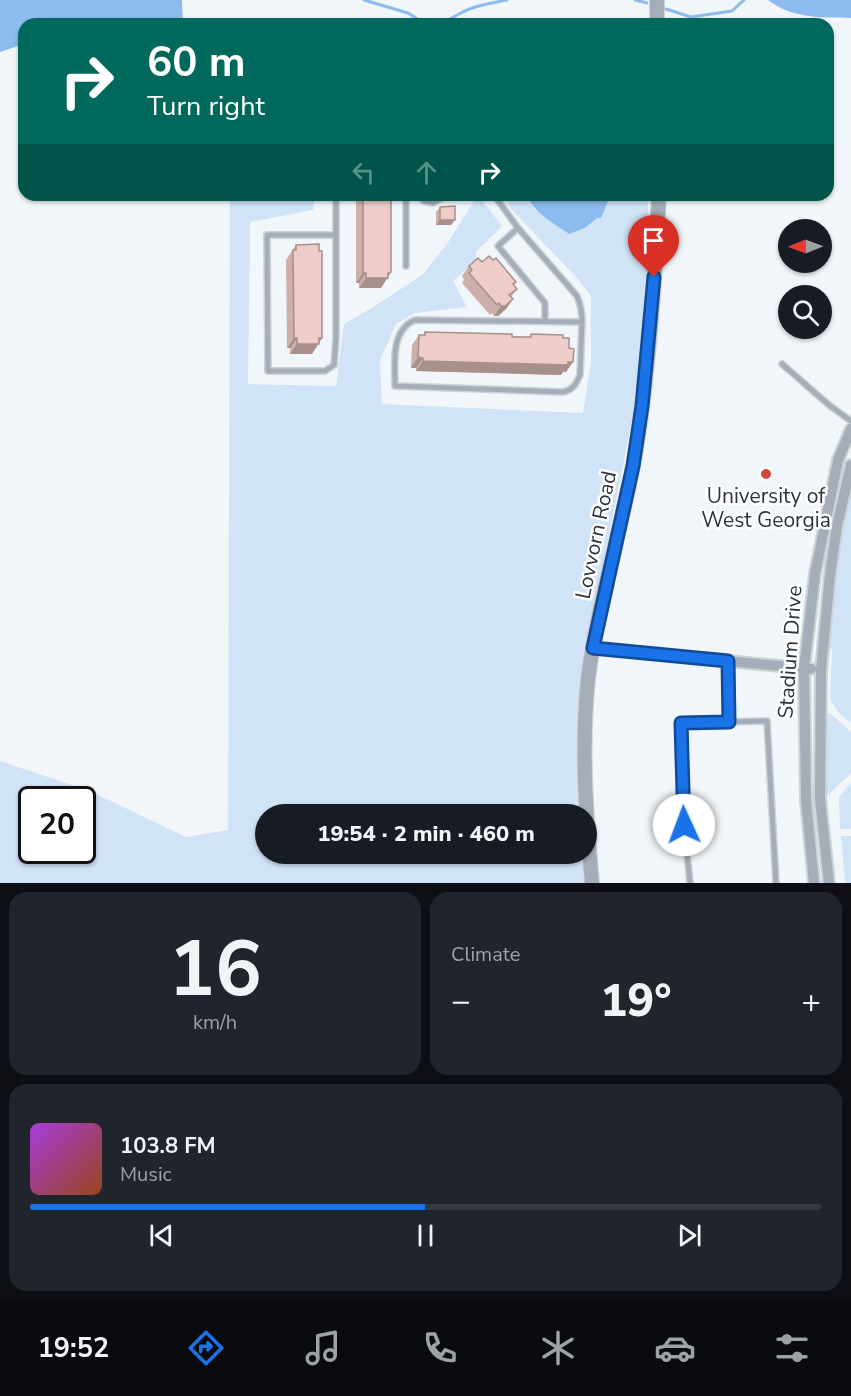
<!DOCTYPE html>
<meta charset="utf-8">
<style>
:root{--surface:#171b24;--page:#20242c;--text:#f1f3f6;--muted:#9ea1a6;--line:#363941;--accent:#1a73e8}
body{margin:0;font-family:"Nunito Sans",sans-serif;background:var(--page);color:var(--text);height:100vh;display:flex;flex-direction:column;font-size:22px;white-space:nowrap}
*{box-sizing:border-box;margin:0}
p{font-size:20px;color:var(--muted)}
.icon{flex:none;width:33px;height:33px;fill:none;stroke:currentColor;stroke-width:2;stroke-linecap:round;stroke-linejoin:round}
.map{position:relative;height:883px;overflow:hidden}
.side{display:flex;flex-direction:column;gap:9px;padding:9px;background:#0d0f14;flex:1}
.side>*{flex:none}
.banner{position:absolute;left:18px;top:18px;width:816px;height:183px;border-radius:18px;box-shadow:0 2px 4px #0004;background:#00695c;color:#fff;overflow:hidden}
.needle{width:39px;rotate:269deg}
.fabs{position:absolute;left:778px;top:219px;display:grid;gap:12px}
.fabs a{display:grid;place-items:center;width:54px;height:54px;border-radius:50%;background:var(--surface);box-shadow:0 2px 4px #0004;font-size:30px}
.speed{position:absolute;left:18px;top:786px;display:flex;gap:12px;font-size:30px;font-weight:700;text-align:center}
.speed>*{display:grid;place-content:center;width:78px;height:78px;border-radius:50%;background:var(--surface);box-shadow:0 2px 4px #0004;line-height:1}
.speed .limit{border:3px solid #111;border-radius:9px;background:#fff;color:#111}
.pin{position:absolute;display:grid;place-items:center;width:51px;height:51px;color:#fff;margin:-62px -26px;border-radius:50% 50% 50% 0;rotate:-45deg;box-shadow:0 0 6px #0007}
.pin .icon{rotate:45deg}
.me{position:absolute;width:66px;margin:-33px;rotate:358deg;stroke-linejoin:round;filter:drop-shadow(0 0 4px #0008)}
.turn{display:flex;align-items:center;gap:21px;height:126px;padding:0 30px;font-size:27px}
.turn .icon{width:78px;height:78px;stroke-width:2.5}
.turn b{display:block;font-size:42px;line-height:51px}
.lanes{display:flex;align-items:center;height:57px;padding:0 30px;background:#0003;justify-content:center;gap:30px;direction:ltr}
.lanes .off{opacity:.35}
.big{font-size:45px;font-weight:800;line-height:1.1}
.side .widget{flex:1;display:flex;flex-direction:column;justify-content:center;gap:9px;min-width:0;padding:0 21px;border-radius:18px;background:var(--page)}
.side .dial{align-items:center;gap:0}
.dial b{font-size:78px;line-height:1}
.song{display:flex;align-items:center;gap:18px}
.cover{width:72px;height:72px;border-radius:9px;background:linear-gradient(135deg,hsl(280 70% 55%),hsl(20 70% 35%))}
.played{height:6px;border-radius:3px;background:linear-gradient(90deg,var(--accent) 50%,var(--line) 50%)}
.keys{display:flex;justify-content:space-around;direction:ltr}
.heat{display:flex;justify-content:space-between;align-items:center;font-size:33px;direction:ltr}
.side .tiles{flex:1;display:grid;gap:9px;grid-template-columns:1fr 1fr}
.widget:last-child{grid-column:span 2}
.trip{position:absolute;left:255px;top:804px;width:342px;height:60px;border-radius:30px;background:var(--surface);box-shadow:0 2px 4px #0004;font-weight:800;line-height:60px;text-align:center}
.tab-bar{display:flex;height:96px;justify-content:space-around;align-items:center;background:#090b0e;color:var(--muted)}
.tab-bar .icon{width:42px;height:42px}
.tab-bar .selected{color:var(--accent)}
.tab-bar b{font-size:27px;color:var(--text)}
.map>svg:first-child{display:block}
</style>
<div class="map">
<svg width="851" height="883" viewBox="0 0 851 883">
<rect width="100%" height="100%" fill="#f1f6fa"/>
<path fill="#d1e3f7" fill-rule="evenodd" d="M230,195H315L313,210L250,222L248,384L336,386L344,324L378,304L422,275L447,244L478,195L502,226L476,252V261L453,281L467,307L415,313L396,324L380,360L382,404L583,413L591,362V296L578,279L510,208L505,195H528C533,212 555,224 569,234L585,228L597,218H601L611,195H648V277L642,371L582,669L578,715L580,814H266V854H582L584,883H0V761L90,791L186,837L228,830ZM32,800H82V850H32Z
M851,476V722C841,717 833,707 830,697L832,649H825L828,609Z
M822,712L831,714L851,732V773L825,798Z
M851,783V829H840L839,797Z
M841,836H851V883H845Z"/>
<path fill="#8cbcef" d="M0,0H182L183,24H24V44L0,52Z
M768,0H851V18C821,17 793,19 768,0Z
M528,195H611L601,218H597L585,228L569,234C555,224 532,212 528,195Z"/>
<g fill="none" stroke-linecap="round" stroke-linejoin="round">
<path stroke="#8cbcef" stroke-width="3" d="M364,0L408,13L421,21L431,24
M635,0L647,3
M666,9L691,17L732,11L744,0
M438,24C448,22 451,18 459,14C473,6 491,3 507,0
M691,24V17"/>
<g stroke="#ced3d8" stroke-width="8">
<path id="service" d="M336,195V338L334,365L325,371H268L267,235H336
M419,195L424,201L433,203L447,195
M494,195L518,228L577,296C581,305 582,312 582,322L580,375C576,384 573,390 563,392L395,386C395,365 390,330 415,320L582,322
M518,228L498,246L545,303V321
M406,266V200L408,195
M782,364L829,405L851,421
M728,661L729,722
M690,883L684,825L681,723L767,721L776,883"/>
</g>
<g stroke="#ced3d8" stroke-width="14">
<path id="minor" d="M593,648L811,669
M814,883L806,800L804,668L815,574L838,460L851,429
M829,883L820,799L821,670L830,575L837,526L851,465"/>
</g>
<g stroke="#ced3d8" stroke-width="16">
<path id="tertiary" d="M657,0V24
M592,883C586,815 581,747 588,679C597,607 619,537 633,466C649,377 654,285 659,195"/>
</g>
<use href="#service" stroke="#a5aeb8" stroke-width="5"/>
<use href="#minor" stroke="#a5aeb8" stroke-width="10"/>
<use href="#tertiary" stroke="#a5aeb8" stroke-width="14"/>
</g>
<path fill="#cdafab" d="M356,195H391V272L381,288H359V283H356Z
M440,207L451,225H436V212Z
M296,245L322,338L312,354H290V348H287L286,260Z
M493,260L516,282L514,285L517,289L511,297L506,309L498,316H494L492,313L490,315L462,283L464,280L462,276L469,266Z
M425,332L529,337L531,334L566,372H563L561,375L416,371V368H411L412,345L419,335H423Z"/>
<path fill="#a78f8b" d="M440,220H455L451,225H436Z
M391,272L381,288H359L366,278Z
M363,273H366L359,283H356Z
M513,299L506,309L498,316H494L501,306Z
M294,338H297L290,348H287Z
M319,338H322L312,354H290L297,344Z
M418,357L423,358L416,368H411Z
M423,361L568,362H573L566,372H563L561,375L416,371Z"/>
<path fill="#eeccc7" stroke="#a78f8b" stroke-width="1.5" d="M363,195H391V272L388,273V278H366V273H363Z
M455,206V220H440V207Z
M319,244V251H322V338H319V344H297V338H294L293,250H296V245Z
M489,256L493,260L496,258L516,282L513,284L517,289L509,295L513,299L505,306H501L499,303L497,305L469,273L472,270L469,266L478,258L482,262Z
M425,332L512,334V337H531V334L563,335V338H569V348L574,349L573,362H568V365L423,361V358L418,357L419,335H425Z"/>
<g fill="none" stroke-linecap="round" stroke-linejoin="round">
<g stroke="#114b97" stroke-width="15">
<path id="route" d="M654,277L642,406L633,466L593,648L728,661L729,722L681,723L684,825"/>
</g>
<use href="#route" stroke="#1a73e8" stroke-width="10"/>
</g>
<circle fill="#d4463d" stroke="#fff" stroke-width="2" cx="766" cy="474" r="6"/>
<g text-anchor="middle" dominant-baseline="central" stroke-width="5" stroke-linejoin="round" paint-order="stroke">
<g font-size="21" fill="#2c343d" stroke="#fff">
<text x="766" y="496">University of<tspan x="766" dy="24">West Georgia</tspan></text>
</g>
<g font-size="21" fill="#2c343d" stroke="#fff">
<text transform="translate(596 535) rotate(-78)">Lovvorn Road</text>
<text transform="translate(790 652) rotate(-86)">Stadium Drive</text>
</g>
</g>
</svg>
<div class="fabs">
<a><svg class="needle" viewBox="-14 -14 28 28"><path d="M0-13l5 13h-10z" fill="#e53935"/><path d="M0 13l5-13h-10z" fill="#9ea1a6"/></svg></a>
<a><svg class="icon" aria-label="search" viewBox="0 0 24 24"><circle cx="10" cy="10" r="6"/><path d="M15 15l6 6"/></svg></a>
</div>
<div class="speed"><div class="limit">20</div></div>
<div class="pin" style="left:654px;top:277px;background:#d93025"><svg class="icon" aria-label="arrive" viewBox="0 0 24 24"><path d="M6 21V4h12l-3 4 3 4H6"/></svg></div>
<svg class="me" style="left:684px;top:825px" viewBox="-20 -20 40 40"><circle r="19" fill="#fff"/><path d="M0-13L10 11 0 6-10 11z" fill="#1a73e8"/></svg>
<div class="trip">19:54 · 2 min · 460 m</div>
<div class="banner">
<div class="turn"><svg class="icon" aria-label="right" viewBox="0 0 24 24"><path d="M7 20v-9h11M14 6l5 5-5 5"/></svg><div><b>60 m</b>Turn right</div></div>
<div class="lanes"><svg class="icon off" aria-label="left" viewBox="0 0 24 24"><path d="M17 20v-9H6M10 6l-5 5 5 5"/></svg><svg class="icon off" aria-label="ahead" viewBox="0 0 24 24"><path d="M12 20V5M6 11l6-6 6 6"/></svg><svg class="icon" aria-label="right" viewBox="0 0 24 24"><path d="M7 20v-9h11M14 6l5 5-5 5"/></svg></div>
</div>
</div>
<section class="side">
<div class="tiles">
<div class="widget dial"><b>16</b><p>km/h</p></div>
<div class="widget"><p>Climate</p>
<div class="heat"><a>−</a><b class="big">19°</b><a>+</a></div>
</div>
<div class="widget">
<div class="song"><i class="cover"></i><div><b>103.8 FM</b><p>Music</p></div></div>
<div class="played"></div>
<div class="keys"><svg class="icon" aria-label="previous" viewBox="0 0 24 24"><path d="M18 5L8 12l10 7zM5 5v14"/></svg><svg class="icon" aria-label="pause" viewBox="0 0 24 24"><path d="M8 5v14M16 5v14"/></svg><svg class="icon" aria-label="next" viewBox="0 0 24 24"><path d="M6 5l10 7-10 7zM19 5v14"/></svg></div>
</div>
</div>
</section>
<nav class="tab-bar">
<b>19:52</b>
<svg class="icon selected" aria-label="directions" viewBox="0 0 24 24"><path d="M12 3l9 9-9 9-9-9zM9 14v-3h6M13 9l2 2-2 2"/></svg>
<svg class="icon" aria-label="music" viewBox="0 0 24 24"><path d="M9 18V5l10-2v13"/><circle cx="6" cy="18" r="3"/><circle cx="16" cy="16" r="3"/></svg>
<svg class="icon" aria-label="phone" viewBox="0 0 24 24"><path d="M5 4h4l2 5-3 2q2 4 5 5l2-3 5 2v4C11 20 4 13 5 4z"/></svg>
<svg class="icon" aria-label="climate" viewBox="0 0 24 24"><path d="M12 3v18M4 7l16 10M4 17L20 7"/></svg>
<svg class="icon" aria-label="car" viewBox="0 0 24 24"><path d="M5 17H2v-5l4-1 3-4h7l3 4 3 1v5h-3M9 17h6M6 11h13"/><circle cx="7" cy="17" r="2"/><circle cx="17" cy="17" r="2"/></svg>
<svg class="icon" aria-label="filters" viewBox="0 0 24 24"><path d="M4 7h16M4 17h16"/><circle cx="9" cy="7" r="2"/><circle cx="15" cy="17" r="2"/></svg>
</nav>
